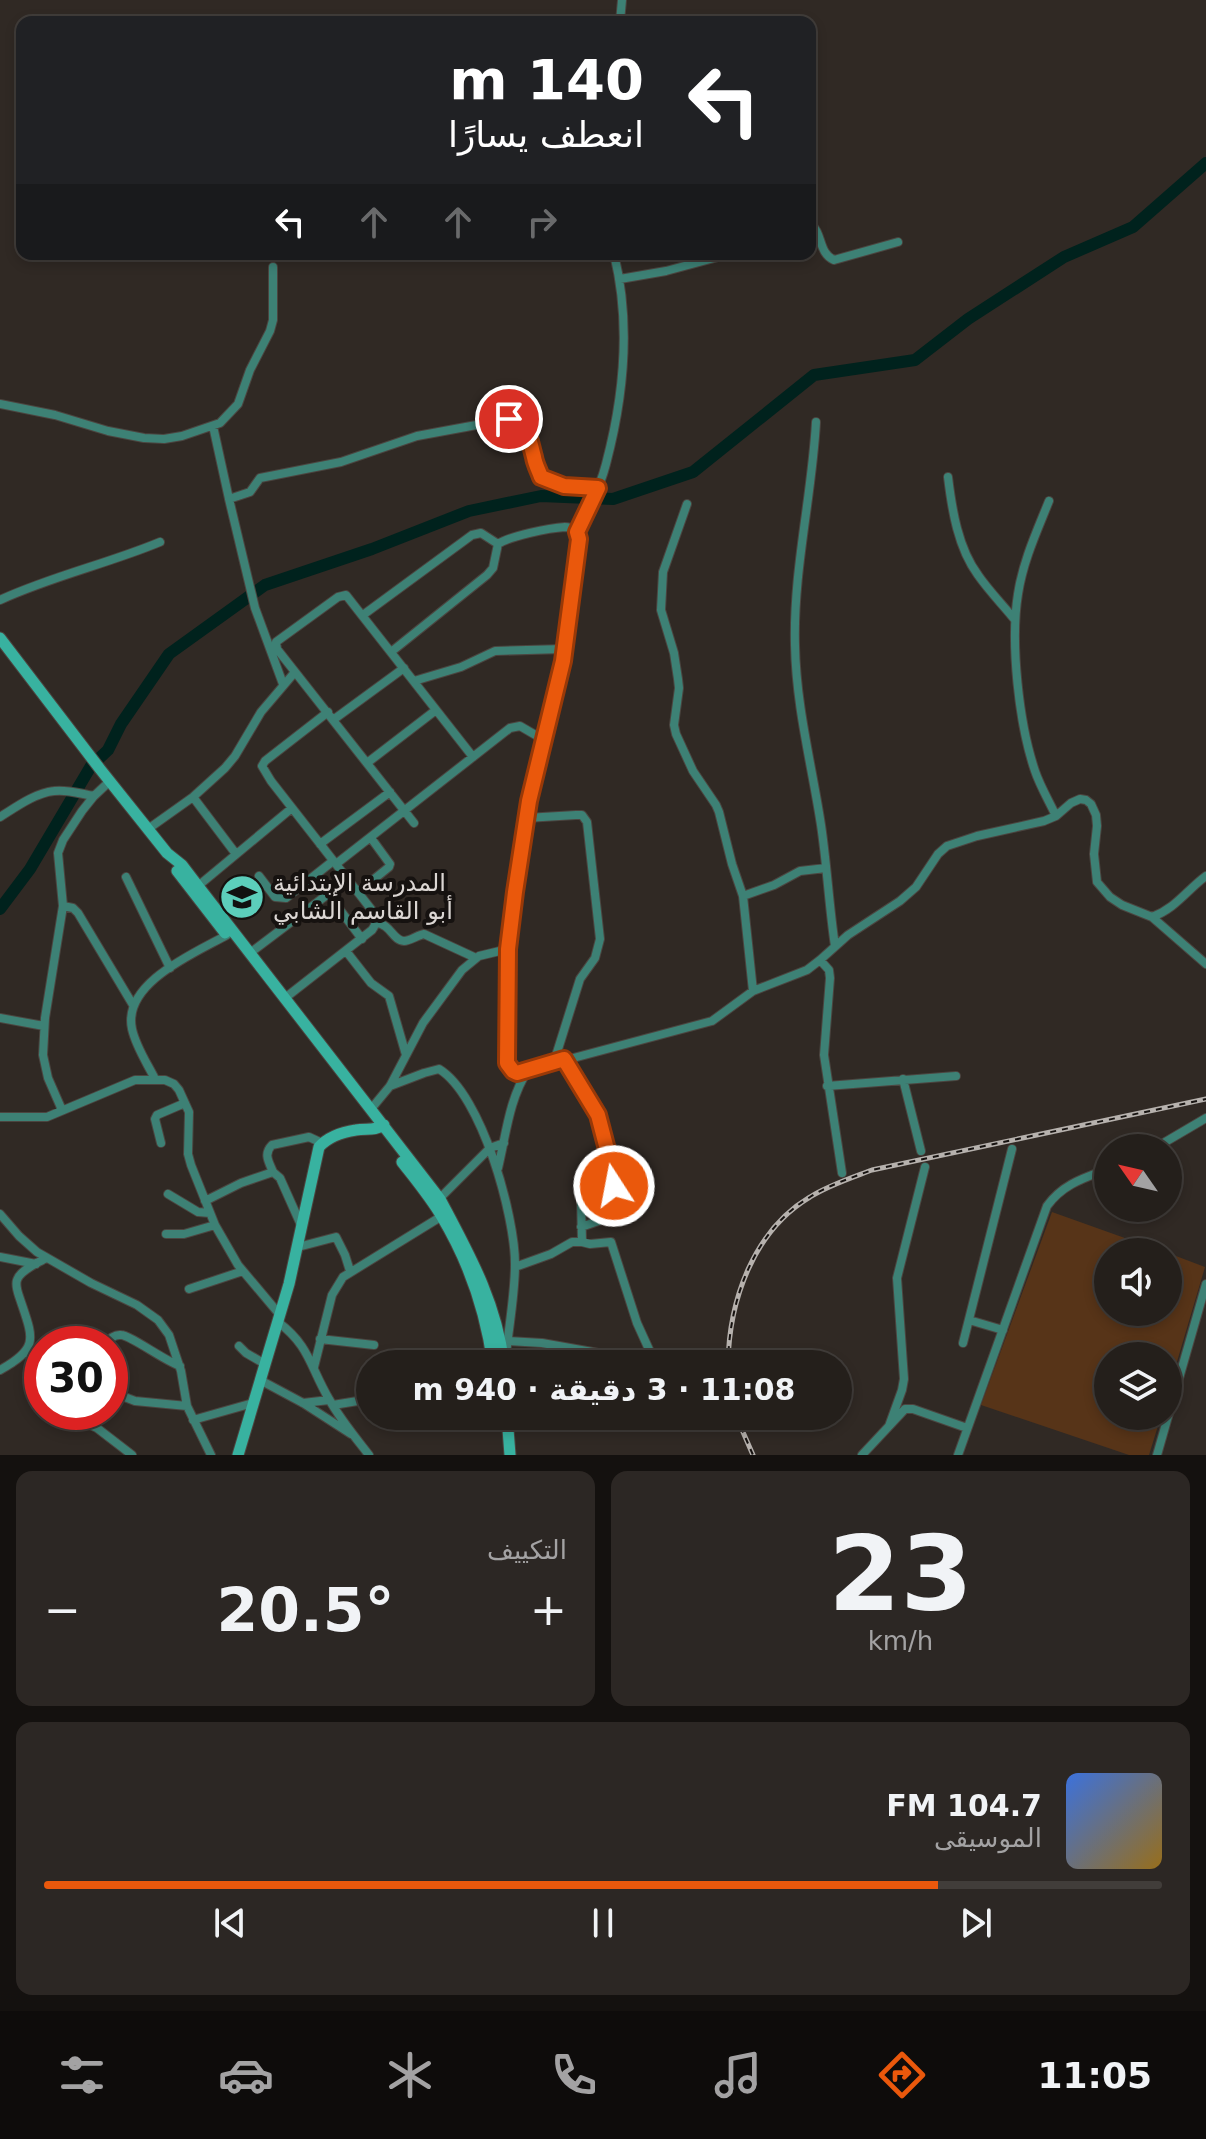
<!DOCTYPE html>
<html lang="ar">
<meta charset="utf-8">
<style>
:root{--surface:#241f1b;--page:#2c2724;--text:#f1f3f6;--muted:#a3a2a3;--line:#413d3a;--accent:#ea580c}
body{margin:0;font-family:"DejaVu Sans",Cairo,sans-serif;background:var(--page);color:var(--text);direction:rtl;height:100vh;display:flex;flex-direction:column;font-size:30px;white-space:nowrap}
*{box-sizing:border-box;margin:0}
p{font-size:26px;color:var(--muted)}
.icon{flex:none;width:44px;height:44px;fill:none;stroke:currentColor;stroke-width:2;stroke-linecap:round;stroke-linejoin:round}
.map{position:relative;height:1455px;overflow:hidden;direction:ltr}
.side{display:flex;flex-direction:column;gap:16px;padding:16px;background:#14110f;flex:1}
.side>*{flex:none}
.top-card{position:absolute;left:16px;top:16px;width:800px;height:244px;border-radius:16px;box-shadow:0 4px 12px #0003,0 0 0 2px var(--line);direction:rtl;background:#202124;color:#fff;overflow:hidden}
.needle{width:52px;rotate:304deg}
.buttons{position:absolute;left:1094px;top:1134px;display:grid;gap:16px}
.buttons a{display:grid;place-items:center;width:88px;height:88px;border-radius:50%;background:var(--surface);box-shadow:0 4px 12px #0003,0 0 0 2px var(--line);font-size:40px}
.speed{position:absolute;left:24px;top:1326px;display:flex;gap:16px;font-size:40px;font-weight:700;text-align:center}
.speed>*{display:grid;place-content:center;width:104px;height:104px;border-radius:50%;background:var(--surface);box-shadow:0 4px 12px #0003,0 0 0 2px var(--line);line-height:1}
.speed .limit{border:12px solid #d22;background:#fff;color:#111}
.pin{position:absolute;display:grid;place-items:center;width:68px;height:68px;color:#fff;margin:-34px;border:4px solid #fff;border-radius:50%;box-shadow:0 2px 8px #0007}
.me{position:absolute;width:88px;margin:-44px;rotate:349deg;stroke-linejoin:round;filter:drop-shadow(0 0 6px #0008)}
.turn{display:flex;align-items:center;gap:28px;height:168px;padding:0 40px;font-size:36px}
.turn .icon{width:104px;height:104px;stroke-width:2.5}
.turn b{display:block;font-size:56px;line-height:68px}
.lanes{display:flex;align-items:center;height:76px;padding:0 40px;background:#0003;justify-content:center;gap:40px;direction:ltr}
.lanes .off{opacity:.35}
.big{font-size:60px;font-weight:700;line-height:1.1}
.side .widget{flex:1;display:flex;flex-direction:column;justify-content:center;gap:12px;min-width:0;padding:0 28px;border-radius:16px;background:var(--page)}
.side .dial{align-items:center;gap:0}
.dial b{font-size:104px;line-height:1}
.song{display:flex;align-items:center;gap:24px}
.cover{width:96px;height:96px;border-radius:12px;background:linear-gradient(135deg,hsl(220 70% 55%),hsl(40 70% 35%))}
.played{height:8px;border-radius:4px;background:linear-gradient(90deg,var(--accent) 80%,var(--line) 80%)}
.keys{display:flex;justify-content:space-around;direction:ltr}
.heat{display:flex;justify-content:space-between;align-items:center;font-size:44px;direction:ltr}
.side .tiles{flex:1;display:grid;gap:16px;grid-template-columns:1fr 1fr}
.widget:last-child{grid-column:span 2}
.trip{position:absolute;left:356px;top:1350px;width:496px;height:80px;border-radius:40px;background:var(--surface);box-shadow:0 4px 12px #0003,0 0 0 2px var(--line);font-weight:700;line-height:80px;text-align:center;direction:rtl}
.tab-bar{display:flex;height:128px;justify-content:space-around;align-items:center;background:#0e0c0b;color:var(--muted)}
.tab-bar .icon{width:56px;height:56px}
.tab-bar .selected{color:var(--accent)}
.tab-bar b{font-size:36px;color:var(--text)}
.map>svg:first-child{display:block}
</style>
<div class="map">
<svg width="1206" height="1455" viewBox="0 0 1206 1455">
<rect width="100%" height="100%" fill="#302924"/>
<path fill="#573418" d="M1052,1212L1164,1252H1108V1312H1168V1253L1205,1267L1168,1392V1356H1108V1416H1161L1149,1455H1129L981,1405Z"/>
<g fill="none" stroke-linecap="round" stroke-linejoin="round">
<path stroke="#00221d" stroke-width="12" d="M0,909L30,869L91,766L108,750L121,724L169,654L265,585L372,549L469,511L541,496L613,499L693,472L814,375L915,360L968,319L1064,257L1133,227L1206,163"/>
<g stroke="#4b4540" stroke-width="10">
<path id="street" d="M620,22L622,0
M810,223C823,233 818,253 834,260L898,242
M620,279L666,271L729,254
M0,404L55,415L108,431L144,438L164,439L182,436L220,423L238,404L250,370L270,331L273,320V267
M816,422C812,496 793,571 795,645C796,706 812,766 821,825C827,865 829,906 835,946
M213,426L229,499L250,492L260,478L341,462L417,436L509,419C529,424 528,440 533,457C535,464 539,471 541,477L564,486L598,488
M948,477C952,510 958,548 978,575C989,591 1003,605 1015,620
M229,499L255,608L283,684
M1049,501C1037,531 1023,561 1018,594C1010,643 1019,724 1035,771C1040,786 1049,801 1056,816
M687,504L663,572L661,610L674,653L678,679L679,688L674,725L676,734L693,771L716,805L719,812L732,864L743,896L753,991
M0,600C52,576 107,564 160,542
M363,615L472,535L481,533L498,544
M391,652L487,575L493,568L498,544C510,536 549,528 565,527C572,527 572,529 577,532
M414,681L461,667L495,651L564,649
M333,720L404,668
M544,740L563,661L579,539C578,537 577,535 577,533C578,526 585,517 588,511C595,496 602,480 606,464C624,396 631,323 614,254
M367,763L436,710
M193,797L236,854
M0,817C16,807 35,793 54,791C67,789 81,794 94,796
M526,818L576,815H582L587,822L600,939L595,958L580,979L554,1062
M414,823L277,649L276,642L338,597L346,595L473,757
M148,829L193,797L225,768L235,756L261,712L295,672
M320,844L390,792
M336,864L510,728L520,726L544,740C517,845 502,954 507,1063L513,1071L517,1073L712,1021L753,991L807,970L820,960L848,935L900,901L916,887L938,854L947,846L977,836L1044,821L1056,816L1071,803L1080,799L1086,800L1091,804L1096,815L1097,826L1094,854L1097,882L1110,897L1122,905L1152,917L1206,964
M259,876L275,897L286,898L333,861
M126,877L170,968
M198,886L292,808
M358,892L389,867L390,864L371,838
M328,894L362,939
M743,896L774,885L800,871L826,868
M63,906L73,908L78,913L133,1005
M1152,917C1175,909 1187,890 1206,876
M376,923C391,924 393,941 404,941C410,941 418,935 424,934L476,958
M346,951L371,983L389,996L406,1055
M250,953L348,879
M820,960L829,970L830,978L824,1055L842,1173
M285,998L372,930C378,922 376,916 371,909L271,781L262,766L265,761L328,712
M0,1018L44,1026
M564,1059L598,1115L615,1180L614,1186L606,1192H587L581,1198L582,1242
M155,1079C147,1063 136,1047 132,1029C122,983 195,953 227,935
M903,1079L921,1151
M390,1086L424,1073L439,1069C482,1095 515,1216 515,1264C515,1294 509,1325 506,1355
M827,1086L956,1076
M371,1109L390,1086L423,1023L462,970L479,956L508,949
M62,1110L48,1078L43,1055L45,1018L63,906L58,853L63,840L82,811L94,796L110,781
M0,1117H47L135,1080H165L174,1084L179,1090L189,1112L188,1154L191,1165L215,1225L238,1265L280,1315
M161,1143L155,1119L157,1115L185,1103
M1155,1148L1206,1118
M498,1168C506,1135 509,1099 528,1070
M273,1172C269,1162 263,1154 272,1145L309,1137L322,1143
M168,1194L198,1212L210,1213
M205,1201L241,1183L273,1172L280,1178L301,1225
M436,1202L490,1148L504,1143
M0,1214L19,1236L37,1252L91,1283L137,1305L158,1320L169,1335L181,1371L187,1406L211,1455
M581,1227L619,1214
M166,1234H184L215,1225
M298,1247L336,1237L345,1255L350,1271
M0,1257L36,1264
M515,1267L551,1254L572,1242H582L590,1244L611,1242L637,1323L652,1356L651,1360
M189,1289L243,1271
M969,1320L1003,1330
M278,1322C310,1346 310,1367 329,1399C340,1419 355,1437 369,1455
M320,1339L374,1345
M508,1341L542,1343L598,1353L613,1364
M963,1343L1012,1149
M105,1344C109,1339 114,1334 121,1335C130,1335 165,1361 180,1366
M239,1346L246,1353L265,1364
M26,1353L42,1355
M29,1353L42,1393
M314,1367L332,1295L343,1277L442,1216
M0,1370C40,1348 33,1338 20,1299C18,1293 15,1286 17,1280C20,1270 38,1263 46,1258
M260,1380L303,1403L351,1434
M110,1385L122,1396L135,1401L187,1406
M303,1403L329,1400
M333,1405L370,1399
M60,1412L97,1428L132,1455
M193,1420L253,1403
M889,1426L902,1390L904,1379L897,1278L925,1167
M862,1455L905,1409H913L967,1428
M958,1455L1047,1206C1063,1184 1084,1178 1108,1169
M1157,1455L1206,1284"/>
</g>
<g stroke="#4b4540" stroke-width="13">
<path id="secondary" d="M0,638L100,769L167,853L182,865L198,886L440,1199C469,1254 496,1301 504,1364
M177,871L225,933
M402,1162C416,1180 431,1198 442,1217C469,1262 486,1313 493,1364
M507,1416L510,1455
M238,1455L289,1284L319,1147C328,1137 343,1132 356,1130C366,1128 375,1131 384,1125"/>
</g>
<use href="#street" stroke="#3d8175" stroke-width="8"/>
<use href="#secondary" stroke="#38b2a0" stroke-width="11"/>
<g stroke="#b6b1ad" stroke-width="5">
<path id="rail" d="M728,1364C729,1301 753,1231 810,1197C829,1185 851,1178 872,1170L1206,1099
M736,1416L753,1455"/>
</g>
<use href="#rail" stroke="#161210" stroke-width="2" stroke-dasharray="6" stroke-linecap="butt"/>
</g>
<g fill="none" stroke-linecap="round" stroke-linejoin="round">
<g stroke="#983908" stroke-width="20">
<path id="route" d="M509,419C529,423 529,440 534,457C535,464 539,471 541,477L564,486L598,488L577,532L579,539L563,661L529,801L515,892L508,949L507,1063L513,1071L517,1073L564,1059L598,1115L615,1180L614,1186"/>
</g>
<use href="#route" stroke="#ea580c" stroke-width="14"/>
</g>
<defs>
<g id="school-disc" transform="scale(2.3)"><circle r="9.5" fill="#5ccebb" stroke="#161210"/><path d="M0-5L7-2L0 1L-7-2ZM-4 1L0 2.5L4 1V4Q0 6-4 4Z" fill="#111"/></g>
</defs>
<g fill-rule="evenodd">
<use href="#school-disc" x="242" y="897"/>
</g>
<g text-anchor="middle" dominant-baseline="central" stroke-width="8" stroke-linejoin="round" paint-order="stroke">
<g font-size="24" fill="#dbd6d3" stroke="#161210" text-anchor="start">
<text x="273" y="883">المدرسة الإبتدائية<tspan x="273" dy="28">أبو القاسم الشابي</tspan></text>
</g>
</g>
</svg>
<div class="buttons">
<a><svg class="needle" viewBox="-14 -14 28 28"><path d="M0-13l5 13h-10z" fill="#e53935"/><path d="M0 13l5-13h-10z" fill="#a3a2a3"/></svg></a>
<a><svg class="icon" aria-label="sound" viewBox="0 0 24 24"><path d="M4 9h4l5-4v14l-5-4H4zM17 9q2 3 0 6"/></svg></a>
<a><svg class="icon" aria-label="layers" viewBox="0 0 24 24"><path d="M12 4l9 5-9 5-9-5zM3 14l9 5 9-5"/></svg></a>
</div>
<div class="speed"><div class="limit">30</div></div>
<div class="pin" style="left:509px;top:419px;background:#d93025"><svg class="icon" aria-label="arrive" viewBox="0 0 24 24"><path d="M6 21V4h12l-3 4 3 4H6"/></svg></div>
<svg class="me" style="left:614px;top:1186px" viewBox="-20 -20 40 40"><circle r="17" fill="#ea580c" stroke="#fff" stroke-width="3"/><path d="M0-11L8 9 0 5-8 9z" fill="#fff"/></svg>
<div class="trip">11:08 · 3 دقيقة · 940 m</div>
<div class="top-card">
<div class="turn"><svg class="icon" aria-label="left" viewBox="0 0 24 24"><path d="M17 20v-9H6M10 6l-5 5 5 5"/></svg><div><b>140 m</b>انعطف يسارًا</div></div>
<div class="lanes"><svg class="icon" aria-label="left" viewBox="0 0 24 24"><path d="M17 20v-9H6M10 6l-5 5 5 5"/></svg><svg class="icon off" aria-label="ahead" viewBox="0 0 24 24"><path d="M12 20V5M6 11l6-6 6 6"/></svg><svg class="icon off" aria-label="ahead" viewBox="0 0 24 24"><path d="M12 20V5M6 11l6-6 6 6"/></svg><svg class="icon off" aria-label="right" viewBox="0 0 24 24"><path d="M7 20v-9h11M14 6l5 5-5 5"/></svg></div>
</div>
</div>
<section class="side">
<div class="tiles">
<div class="widget dial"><b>23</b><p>km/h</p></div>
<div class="widget"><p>التكييف</p>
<div class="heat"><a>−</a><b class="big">20.5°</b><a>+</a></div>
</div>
<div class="widget">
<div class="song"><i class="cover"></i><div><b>104.7 FM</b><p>الموسيقى</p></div></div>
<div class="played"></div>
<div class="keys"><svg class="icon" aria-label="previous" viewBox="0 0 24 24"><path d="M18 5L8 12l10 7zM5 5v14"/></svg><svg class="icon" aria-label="pause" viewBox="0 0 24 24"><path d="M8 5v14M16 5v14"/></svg><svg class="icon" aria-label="next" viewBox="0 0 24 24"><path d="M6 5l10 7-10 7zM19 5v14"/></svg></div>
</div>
</div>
</section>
<nav class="tab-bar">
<b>11:05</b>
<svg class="icon selected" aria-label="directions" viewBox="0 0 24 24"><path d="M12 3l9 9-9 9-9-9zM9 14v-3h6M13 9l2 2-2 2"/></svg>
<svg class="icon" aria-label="music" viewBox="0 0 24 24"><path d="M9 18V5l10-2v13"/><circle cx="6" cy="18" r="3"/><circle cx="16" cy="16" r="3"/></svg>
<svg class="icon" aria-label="phone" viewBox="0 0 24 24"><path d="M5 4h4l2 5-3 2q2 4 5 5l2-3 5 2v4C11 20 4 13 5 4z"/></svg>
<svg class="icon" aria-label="climate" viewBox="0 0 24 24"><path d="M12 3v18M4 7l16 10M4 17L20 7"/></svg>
<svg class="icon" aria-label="car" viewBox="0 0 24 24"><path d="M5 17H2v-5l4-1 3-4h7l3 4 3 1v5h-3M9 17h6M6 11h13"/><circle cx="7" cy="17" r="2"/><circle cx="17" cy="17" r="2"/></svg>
<svg class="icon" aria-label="filters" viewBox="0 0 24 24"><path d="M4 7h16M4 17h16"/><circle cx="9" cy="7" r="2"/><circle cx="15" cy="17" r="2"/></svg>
</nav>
